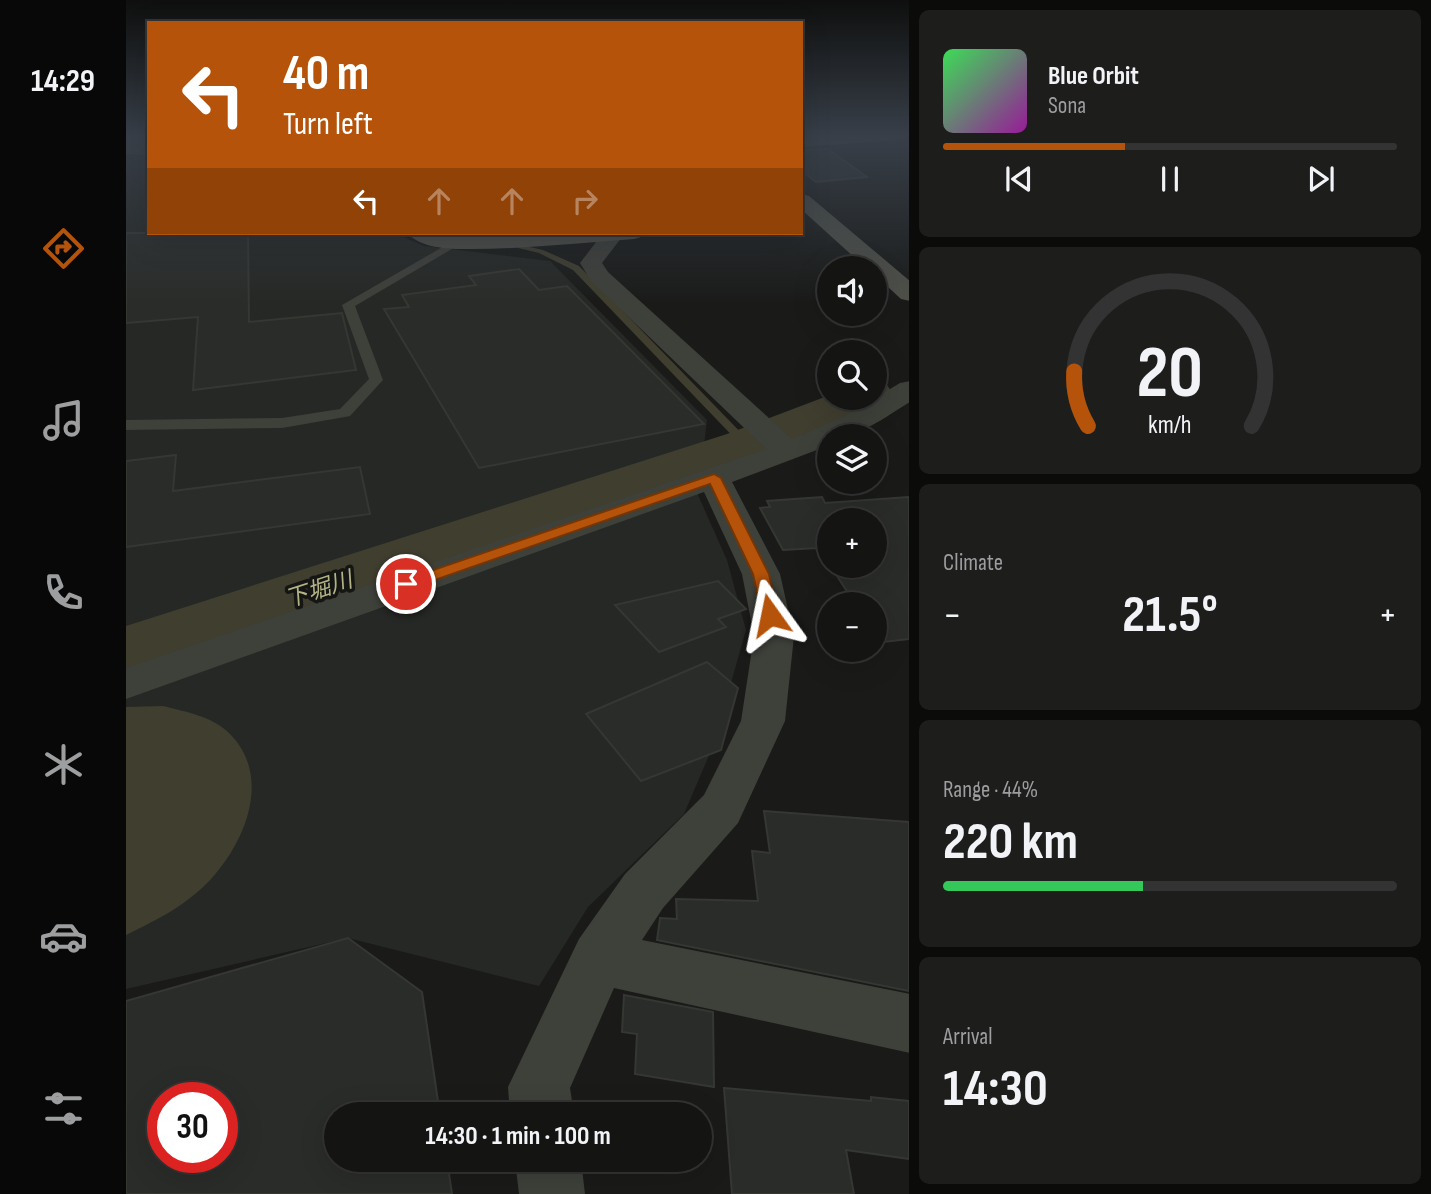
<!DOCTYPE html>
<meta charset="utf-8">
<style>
:root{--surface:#141413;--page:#1d1d1c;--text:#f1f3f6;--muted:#9d9ea0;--line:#333;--accent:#b45309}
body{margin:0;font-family:"Sofia Sans Condensed","Noto Sans JP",sans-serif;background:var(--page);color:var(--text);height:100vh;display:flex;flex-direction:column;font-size:26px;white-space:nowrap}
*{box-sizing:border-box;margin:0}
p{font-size:23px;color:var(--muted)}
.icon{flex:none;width:38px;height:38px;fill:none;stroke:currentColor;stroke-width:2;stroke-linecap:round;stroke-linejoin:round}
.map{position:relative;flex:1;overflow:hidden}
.panel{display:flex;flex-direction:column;gap:10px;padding:10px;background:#0b0b0a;width:522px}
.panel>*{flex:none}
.hud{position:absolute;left:21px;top:21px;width:656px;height:214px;border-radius:0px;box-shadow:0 7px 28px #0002,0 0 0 2px var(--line);background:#b45309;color:#fff;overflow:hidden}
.fabs{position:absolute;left:691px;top:256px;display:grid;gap:14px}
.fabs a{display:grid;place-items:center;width:70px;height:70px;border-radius:50%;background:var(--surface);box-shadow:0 7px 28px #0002,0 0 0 2px var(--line);font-size:35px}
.speed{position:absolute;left:21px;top:1082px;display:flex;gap:14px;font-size:35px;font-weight:700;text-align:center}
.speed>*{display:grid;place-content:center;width:91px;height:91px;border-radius:50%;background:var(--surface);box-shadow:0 7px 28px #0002,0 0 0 2px var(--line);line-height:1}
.speed .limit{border:10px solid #d22;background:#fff;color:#111}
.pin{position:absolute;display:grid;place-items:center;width:60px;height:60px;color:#fff;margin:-30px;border:4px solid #fff;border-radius:50%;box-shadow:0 2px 7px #0007}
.me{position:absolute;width:77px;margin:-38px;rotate:348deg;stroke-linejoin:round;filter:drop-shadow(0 0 5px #0008)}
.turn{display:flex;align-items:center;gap:24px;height:147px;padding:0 21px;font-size:32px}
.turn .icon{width:91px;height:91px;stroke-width:2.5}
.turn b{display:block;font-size:49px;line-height:60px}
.lanes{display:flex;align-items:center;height:66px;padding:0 21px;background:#0003;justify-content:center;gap:35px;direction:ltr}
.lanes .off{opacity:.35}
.big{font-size:52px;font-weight:700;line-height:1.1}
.panel .tile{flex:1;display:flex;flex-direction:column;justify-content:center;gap:10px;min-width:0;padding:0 24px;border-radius:10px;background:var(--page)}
.panel .dial{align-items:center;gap:0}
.dial svg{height:182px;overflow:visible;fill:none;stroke:var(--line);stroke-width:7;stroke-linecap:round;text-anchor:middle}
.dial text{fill:var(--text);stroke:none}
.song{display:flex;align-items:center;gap:21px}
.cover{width:84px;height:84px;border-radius:10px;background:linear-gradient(135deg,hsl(130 70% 55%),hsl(300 70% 35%))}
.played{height:7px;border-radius:4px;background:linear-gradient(90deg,var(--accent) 40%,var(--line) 40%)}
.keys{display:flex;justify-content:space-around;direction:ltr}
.heat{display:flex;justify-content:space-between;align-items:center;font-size:38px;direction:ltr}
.charge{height:10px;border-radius:5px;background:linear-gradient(90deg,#34c759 44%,var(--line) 0)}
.trip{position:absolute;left:198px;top:1102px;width:388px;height:70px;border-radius:35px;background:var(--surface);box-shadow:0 7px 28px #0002,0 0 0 2px var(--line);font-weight:700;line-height:70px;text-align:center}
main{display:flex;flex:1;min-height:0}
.dock{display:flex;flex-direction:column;width:126px;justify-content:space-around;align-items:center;background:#080808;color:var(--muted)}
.dock .icon{width:49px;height:49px}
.dock .selected{color:var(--accent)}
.dock b{font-size:32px;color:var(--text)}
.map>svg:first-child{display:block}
</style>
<main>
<nav class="dock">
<b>14:29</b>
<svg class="icon selected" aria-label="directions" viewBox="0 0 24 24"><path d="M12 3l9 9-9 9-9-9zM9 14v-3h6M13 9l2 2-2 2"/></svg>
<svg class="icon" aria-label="music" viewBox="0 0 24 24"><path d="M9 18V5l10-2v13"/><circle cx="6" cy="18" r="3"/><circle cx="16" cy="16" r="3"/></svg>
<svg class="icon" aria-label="phone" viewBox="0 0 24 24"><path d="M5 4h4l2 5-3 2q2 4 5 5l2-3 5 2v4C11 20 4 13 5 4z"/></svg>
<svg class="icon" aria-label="climate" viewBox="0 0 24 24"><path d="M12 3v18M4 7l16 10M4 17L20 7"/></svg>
<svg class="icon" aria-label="car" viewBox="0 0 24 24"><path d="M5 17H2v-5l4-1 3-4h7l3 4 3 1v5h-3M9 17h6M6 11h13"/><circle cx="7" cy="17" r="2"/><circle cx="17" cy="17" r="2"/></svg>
<svg class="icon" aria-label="filters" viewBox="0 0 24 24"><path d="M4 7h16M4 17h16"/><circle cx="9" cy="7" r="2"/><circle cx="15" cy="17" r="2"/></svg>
</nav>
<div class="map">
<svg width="784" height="1194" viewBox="0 0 784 1194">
<rect width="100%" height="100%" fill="#1a1b19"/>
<path fill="#262825" d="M0,135H23V233H268L298,246L424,261L581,420L572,495L601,560L620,630L587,746L558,814L462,907L413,986L222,938L0,989Z"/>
<path fill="#3f3e2f" d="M0,135H23V155L0,154Z
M37,706C60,712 87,716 105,735C146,778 119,842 85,879C61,905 31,920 0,935V707Z"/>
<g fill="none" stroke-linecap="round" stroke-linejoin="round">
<path fill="#3f3e2f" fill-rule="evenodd" d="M331,233H342L367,240L364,242Z
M382,242L417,250L453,266L627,445V449H619L447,270L413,253L380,245L379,244Z"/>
<path fill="#3f3e2f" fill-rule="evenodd" d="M749,382L761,385L769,397L761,409L736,425L645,460L0,683V626L601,434L704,395L749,397Z"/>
</g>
<path fill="#2a2c29" stroke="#353733" stroke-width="2" fill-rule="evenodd" d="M702,149L741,177L690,182L676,171V150Z
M0,233H122L123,322L216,313L230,370L67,390L72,317L0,323Z
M393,269L413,290L441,286L578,424L353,468L258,309L283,307L276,295L350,285L343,276Z
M50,455L47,491L234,467L244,514L0,547V461Z
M696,497L699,503L783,497V639L749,643V604H729L704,565H749V520H704V565L692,548L657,550L634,508L644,507L641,501Z
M592,581L620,609L592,619L600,627L533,652L489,605Z
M581,662L612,688L595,750L515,781L460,714Z
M638,811L783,822V991L531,940L534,918L551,919L550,899L632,901L626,851L644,853Z
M222,938L296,992L314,1115H210V1160H321L326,1194H0V1001ZM37,1097H96V1157H37Z
M498,995L587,1012L588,1087L509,1074L511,1034L496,1032Z
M598,1088L745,1101V1097L783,1101V1159L720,1150L728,1194H606Z"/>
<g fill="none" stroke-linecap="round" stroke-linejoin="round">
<path fill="#3e403a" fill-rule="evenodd" d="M327,241L336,243L229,306L257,380L224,416L219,417L156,428L0,430V420L156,418L214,409L243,379L216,305Z"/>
<path fill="#3e403a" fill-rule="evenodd" d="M477,233H499L476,263L482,272L666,439L719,416L774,383L784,381V402C756,419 737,436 704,436V445L606,482L654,574L668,636L659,721L612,823L537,908L516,940L784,994V1053L488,988L444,1088L448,1115H384L382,1087L453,939L499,874L578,795L615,721L628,636L616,574L578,492L0,699V668L640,449L465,281L454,263Z
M389,1160H455L459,1194H393Z"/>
<path fill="#4e5048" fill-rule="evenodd" d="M704,135H780L772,140L676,147V137Z
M676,194L683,196L784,281V301L775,299L749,275V268H740L676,210Z
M282,233H311L331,237L398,233H519L515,237L508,239C450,243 391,250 333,249C318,249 291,246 282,233Z"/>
</g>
<linearGradient id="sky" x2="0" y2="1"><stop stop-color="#0e0f0e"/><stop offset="0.45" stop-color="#383f49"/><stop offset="1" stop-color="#383f49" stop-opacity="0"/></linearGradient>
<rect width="784" height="302" fill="url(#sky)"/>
<path fill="#b45309" stroke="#753606" stroke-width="2" d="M588,474L595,478L643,574L652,615L650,619H638L636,615L627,574L584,484L286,588H275L273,584L275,581Z"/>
<g text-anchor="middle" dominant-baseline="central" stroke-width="7" stroke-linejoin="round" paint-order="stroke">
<g font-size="23" font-style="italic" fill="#b3b385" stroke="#151614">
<text transform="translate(193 590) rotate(-18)">下堀川</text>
</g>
</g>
</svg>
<div class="fabs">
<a><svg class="icon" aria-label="sound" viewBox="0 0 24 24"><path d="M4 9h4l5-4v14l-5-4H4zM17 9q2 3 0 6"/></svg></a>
<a><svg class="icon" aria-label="search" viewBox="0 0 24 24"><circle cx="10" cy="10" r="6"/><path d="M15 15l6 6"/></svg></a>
<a><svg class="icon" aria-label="layers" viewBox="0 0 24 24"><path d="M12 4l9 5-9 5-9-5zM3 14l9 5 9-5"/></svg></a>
<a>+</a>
<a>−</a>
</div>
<div class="speed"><div class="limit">30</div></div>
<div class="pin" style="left:280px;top:584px;background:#d93025"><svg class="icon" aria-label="arrive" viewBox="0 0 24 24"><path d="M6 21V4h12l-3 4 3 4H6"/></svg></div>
<svg class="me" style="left:644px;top:615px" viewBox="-20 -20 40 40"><path d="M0-17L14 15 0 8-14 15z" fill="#b45309" stroke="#fff" stroke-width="4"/></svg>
<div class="trip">14:30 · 1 min · 100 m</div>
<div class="hud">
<div class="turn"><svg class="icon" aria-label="left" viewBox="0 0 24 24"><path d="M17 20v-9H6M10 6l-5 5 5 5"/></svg><div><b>40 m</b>Turn left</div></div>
<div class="lanes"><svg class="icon" aria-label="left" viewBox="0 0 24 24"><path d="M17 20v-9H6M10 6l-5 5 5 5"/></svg><svg class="icon off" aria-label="ahead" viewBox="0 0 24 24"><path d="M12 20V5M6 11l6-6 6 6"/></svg><svg class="icon off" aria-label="ahead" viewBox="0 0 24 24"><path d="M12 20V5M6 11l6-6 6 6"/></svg><svg class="icon off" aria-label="right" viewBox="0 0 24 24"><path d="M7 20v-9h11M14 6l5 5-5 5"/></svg></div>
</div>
</div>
<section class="panel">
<div class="tile">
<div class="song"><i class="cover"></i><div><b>Blue Orbit</b><p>Sona</p></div></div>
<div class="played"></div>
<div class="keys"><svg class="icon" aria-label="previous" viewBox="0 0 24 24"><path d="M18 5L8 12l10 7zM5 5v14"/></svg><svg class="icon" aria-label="pause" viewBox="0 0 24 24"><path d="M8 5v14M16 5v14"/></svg><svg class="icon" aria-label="next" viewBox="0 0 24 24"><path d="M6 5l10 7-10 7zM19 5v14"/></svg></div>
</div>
<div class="tile dial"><svg viewBox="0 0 100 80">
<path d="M14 69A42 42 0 1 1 86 69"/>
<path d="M14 69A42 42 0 0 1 8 45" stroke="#b45309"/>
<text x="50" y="56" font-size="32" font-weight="700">20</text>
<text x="50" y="72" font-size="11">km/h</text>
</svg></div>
<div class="tile"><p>Climate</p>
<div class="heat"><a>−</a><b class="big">21.5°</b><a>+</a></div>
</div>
<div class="tile"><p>Range · 44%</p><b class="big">220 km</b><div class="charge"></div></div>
<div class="tile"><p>Arrival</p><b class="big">14:30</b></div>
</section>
</main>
